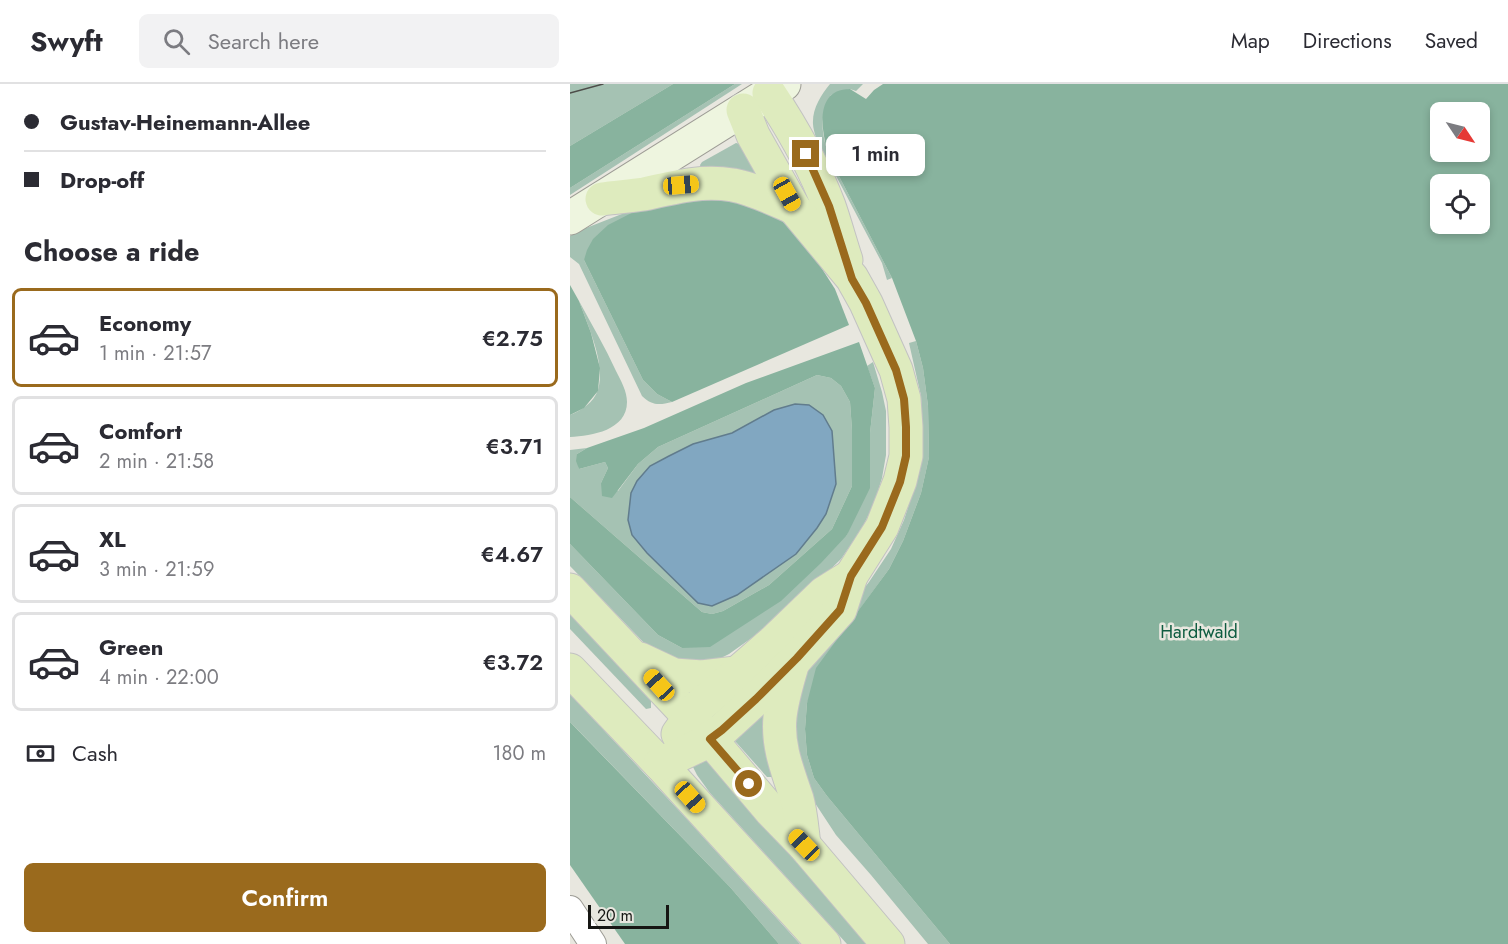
<!DOCTYPE html>
<html lang="en">
<head>
<meta charset="utf-8">
<style>
  :root { --surface:#fff; --page:#f2f2f3; --text:#2b2b33; --muted:#7c7c81; --line:#e1e1e2; --accent:#9a6a1d }
  body { margin:0; font-family:Jost,sans-serif; background:var(--page); color:var(--text); height:100vh; display:flex; flex-direction:column; font-size:22px; white-space:nowrap }
  * { box-sizing:border-box; margin:0 }
  p { font-size:20px; color:var(--muted) }
  .icon { flex:none; width:33px; height:33px; fill:none; stroke:currentColor; stroke-width:2; stroke-linecap:round; stroke-linejoin:round }
  .map { position:relative; flex:1; overflow:hidden }
  .drawer { display:flex; flex-direction:column; background:var(--surface); width:570px }
  .drawer>* { flex:none }
  .guide { display:grid; align-content:center; height:132px; padding:0 24px; background:var(--surface) }
  .needle { width:39px; rotate:125deg }
  .controls { position:absolute; left:860px; top:18px; display:grid; gap:12px }
  .controls a { display:grid; place-items:center; width:60px; height:60px; border-radius:9px; background:var(--surface); box-shadow:0 3px 9px #0003; font-size:30px }
  .scale { position:absolute; left:18px; bottom:15px; width:81px; box-sizing:border-box; padding-left:6px; border:3px solid #161613; border-top:0; font-size:16px; line-height:21px; white-space:nowrap; color:#161613; -webkit-text-stroke:4px #e8e7df; paint-order:stroke }
  .end { position:absolute; width:27px; height:27px; margin:-14px; border:8px solid #9a6a1d; background:#fff; box-shadow:0 0 0 3px #fff }
  .from { border-radius:50% }
  .bubble { position:absolute; height:42px; border-radius:9px; background:var(--surface); box-shadow:0 3px 9px #0003; font-size:20px; font-weight:600; line-height:42px; text-align:center }
  .car { position:absolute; width:18px; height:36px; margin:-18px -9px; border-radius:8px; box-shadow:0 0 4px 2px #0007; background:linear-gradient(#f5c518 24%,#345 0 40%,#f5c518 0 76%,#345 0 86%,#f5c518 0) }
  .guide b { display:flex; align-items:center; gap:21px; height:57px; font-size:22px }
  .guide b+b { border-top:2px solid var(--line) }
  .guide i { width:15px; height:15px; background:var(--text) }
  ul { padding:0; list-style:none }
  li { display:flex; align-items:center; gap:18px; height:99px; margin:0 12px 9px; padding:0 12px; border:3px solid var(--line); border-radius:9px }
  li div { flex:1 }
  li b { display:block; font-size:22px }
  li em { font-style:normal; font-weight:600 }
  li.current { border-color:var(--accent) }
  li>.icon { width:54px; height:54px; stroke-width:1.5 }
  h2 { padding:0 24px; font-size:27px; line-height:72px }
  .pay { display:flex; align-items:center; gap:15px; height:66px; padding:0 24px; font-size:22px }
  .pay p { margin-inline-start:auto }
  .primary-button { display:flex; gap:12px; margin-top:auto; padding:12px 24px }
  .primary-button a { flex:1; height:69px; border-radius:9px; background:var(--accent); color:#fff; font-size:24px; font-weight:600; line-height:69px; text-align:center }
  header { display:flex; align-items:center; gap:36px; box-sizing:border-box; height:84px; padding:0 30px; background:var(--surface); border-bottom:2px solid var(--line) }
  header strong { font-size:28px }
  nav { display:flex; gap:33px; margin-inline-start:auto; font-size:21px }
  .search { width:420px; height:54px; background:var(--page); display:flex; align-items:center; gap:15px; box-sizing:border-box; padding:0 21px; border-radius:9px; color:var(--muted); font-size:22px }
  main { display:flex; flex:1; min-height:0 }
  .map>svg:first-child { display:block }
  .green { fill:#a5c2b3 }
  .forest { fill:#88b39e; fill-rule:evenodd }
  .water { fill:#81a7c1; stroke:#617c8d; stroke-width:1.5 }
  .lines { fill:none; stroke-linecap:round; stroke-linejoin:round }
  .street-casing { stroke:#9d9c95; stroke-width:28 }
  .secondary-casing { stroke:#9d9c95; stroke-width:35 }
  .primary-casing { stroke:#c2c2c2; stroke-width:35 }
  .street { stroke:#fff; stroke-width:26 }
  .secondary { stroke:#eef5df; stroke-width:33 }
  .primary { stroke:#deebbe; stroke-width:33 }
  .tram { stroke:#4d4d49; stroke-width:1.5 }
  .route { stroke:#9a6a1d; stroke-width:8 }
  .labels { text-anchor:middle; dominant-baseline:central; stroke-width:5; stroke-linejoin:round; paint-order:stroke }
  .park-label { font-size:18px; fill:#0d5c40; stroke:#e8e7df }
</style>
</head>
<body>
<header>
<strong>Swyft</strong>
<div class="search"><svg class="icon" aria-label="search" viewBox="0 0 24 24"><circle cx="10" cy="10" r="6"/><path d="M15 15l6 6"/></svg>Search here</div>
<nav><a>Map</a><a>Directions</a><a>Saved</a></nav>
</header>
<main>
<section class="drawer">
<div class="guide">
<b><i class="from"></i>Gustav-Heinemann-Allee</b>
<b><i></i>Drop-off</b>
</div>
<h2>Choose a ride</h2>
<ul>
<li class="current"><svg class="icon" aria-label="car" viewBox="0 0 24 24"><path d="M5 17H2v-5l4-1 3-4h7l3 4 3 1v5h-3M9 17h6M6 11h13"/><circle cx="7" cy="17" r="2"/><circle cx="17" cy="17" r="2"/></svg><div><b>Economy</b><p>1 min · 21:57</p></div><em>€2.75</em></li>
<li><svg class="icon" aria-label="car" viewBox="0 0 24 24"><path d="M5 17H2v-5l4-1 3-4h7l3 4 3 1v5h-3M9 17h6M6 11h13"/><circle cx="7" cy="17" r="2"/><circle cx="17" cy="17" r="2"/></svg><div><b>Comfort</b><p>2 min · 21:58</p></div><em>€3.71</em></li>
<li><svg class="icon" aria-label="car" viewBox="0 0 24 24"><path d="M5 17H2v-5l4-1 3-4h7l3 4 3 1v5h-3M9 17h6M6 11h13"/><circle cx="7" cy="17" r="2"/><circle cx="17" cy="17" r="2"/></svg><div><b>XL</b><p>3 min · 21:59</p></div><em>€4.67</em></li>
<li><svg class="icon" aria-label="car" viewBox="0 0 24 24"><path d="M5 17H2v-5l4-1 3-4h7l3 4 3 1v5h-3M9 17h6M6 11h13"/><circle cx="7" cy="17" r="2"/><circle cx="17" cy="17" r="2"/></svg><div><b>Green</b><p>4 min · 22:00</p></div><em>€3.72</em></li>
</ul>
<div class="pay"><svg class="icon" aria-label="cash" viewBox="0 0 24 24"><path d="M3 7h18v10H3z"/><circle cx="12" cy="12" r="2"/></svg>Cash<p>180 m</p></div>
<div class="primary-button"><a>Confirm</a></div>
</section>
<div class="map">
<svg width="938" height="860" viewBox="0 0 938 860">
  <rect width="100%" height="100%" fill="#e8e7df"/>
  <g class="green">
    <polygon points="0,0 103,0 0,62"/>
    <polygon points="165,0 172,0 0,111 0,104"/>
    <path d="M260,0H293L286,7L280,5L261,11C248,35 252,51 260,75L322,194L317,196L312,179L246,54C245,50 243,44 243,40C242,25 251,11 260,0Z"/>
    <polygon points="166,59 170,60 189,92 131,85 130,81 132,78"/>
    <path d="M85,117L14,176L73,296L87,310L102,318C90,321 82,322 72,312L9,180L0,173V152L11,146Z"/>
    <path d="M9,217C22,241 35,263 46,287C51,297 57,307 57,318C57,346 22,352 0,353V331C11,327 24,318 28,306C36,280 18,242 9,217Z"/>
    <polygon points="346,257 353,284 358,322 359,373 351,409 333,457 319,485 273,548 237,619 235,645 237,671 244,694 257,712 380,860 358,860 301,791 266,751 243,716 221,655 229,602 261,547 299,498 321,465 334,436 345,402 352,365 352,337 351,312 339,259"/>
    <polygon points="303,278 312,308 316,327 316,371 312,394 304,420 291,446 271,475 235,510 183,553 159,570 149,575 121,580 79,564 0,482 0,460 88,551 112,564 277,451 300,349 305,304 297,282"/>
    <polygon points="247,291 261,294 271,302 280,318 282,346 282,402 262,445 199,501 153,527 142,530 132,528 0,413 0,366 17,364 7,370 9,385 35,378 38,384 31,399 48,407 68,380 88,363"/>
    <polygon points="0,530 81,617 81,624 76,625 0,545"/>
    <polygon points="0,610 115,733 230,860 209,860 160,803 8,646 0,638"/>
    <polygon points="195,623 203,693 197,693 165,657 165,654"/>
    <polygon points="135,673 298,860 277,860 140,709 127,691 122,681"/>
  </g>
  <g class="forest">
    <polygon points="103,0 165,0 0,104 0,62"/>
    <path d="M313,0H938V860H380L257,712L244,694L237,671L235,645L237,619L246,584L319,485L333,457L351,409L359,373L358,322L353,284L346,257L322,194L260,75C252,52 242,5 280,5L296,15L304,6ZM870,28H909V68H870ZM870,100H909V140H870Z"/>
    <polygon points="119,109 189,119 221,144 247,177 265,205 279,241 102,318 87,310 73,296 14,176 17,166 23,155 38,141 85,117"/>
    <polygon points="0,201 9,217 21,249 30,284 28,307 14,324 0,331"/>
    <polygon points="289,258 305,304 300,349 300,404 277,451 251,479 211,517 140,563 112,564 88,551 0,460 0,413 132,528 142,530 153,527 199,501 262,445 282,402 282,346 280,318 271,302 261,294 247,291 88,363 68,380 42,414 32,412 31,399 38,384 35,378 9,385 6,377 7,370 17,364 74,344 176,299"/>
    <polygon points="0,638 160,803 209,860 55,860 0,781"/>
  </g>
  <polygon class="water" points="225,320 239,321 253,331 262,347 266,400 256,430 247,444 226,470 167,511 142,522 128,519 77,469 62,451 58,436 61,409 67,397 80,382 99,372 123,360 162,349 204,326"/>
  <g class="lines">
    <g class="street-casing">
      <polyline id="street" points="0,825 23,860"/>
    </g>
    <g class="secondary-casing">
      <polyline id="secondary" points="0,134 214,0"/>
    </g>
    <g class="primary-casing">
      <g id="primary">
        <path d="M199,9C223,45 244,82 259,122C265,139 270,158 276,176"/>
        <path d="M32,115C46,113 61,112 74,110C105,103 131,96 163,101C184,105 204,115 224,124"/>
        <polyline points="0,506 140,655 201,727 234,761 318,860"/>
        <polyline points="70,575 104,591 132,593 166,589"/>
        <path d="M223,578C218,596 212,614 210,633C207,662 218,688 227,715C231,729 232,746 234,761"/>
        <polyline points="0,586 90,680 254,860"/>
        <polyline points="108,650 126,625 203,558 254,509 281,492"/>
        <polyline points="90,680 130,661 152,646 186,615 227,574 270,526 281,492 312,443 330,397 336,372 336,343 334,315 326,286 296,219 282,194 224,124 183,51 173,26"/>
      </g>
    </g>
    <use href="#street" class="street"/>
    <use href="#secondary" class="secondary"/>
    <use href="#primary" class="primary"/>
    <polyline class="tram" points="0,9 33,0"/>
  </g>
  <g class="lines">
    <polyline class="route" points="179,700 140,655 152,646 186,615 227,574 270,526 281,492 312,443 330,398 336,372 336,343 334,315 326,286 296,219 282,195 259,122 236,70"/>
  </g>
  <g class="labels">
    <g class="park-label">
      <text x="629" y="548">Hardtwald</text>
    </g>
  </g>
</svg>
<div class="controls">
<a><svg class="needle" viewBox="-14 -14 28 28"><path d="M0-13l5 13h-10z" fill="#e53935"/><path d="M0 13l5-13h-10z" fill="#7c7c81"/></svg></a>
<a><svg class="icon" aria-label="locate" viewBox="0 0 24 24"><circle cx="12" cy="12" r="6"/><path d="M12 2v4M12 18v4M2 12h4M18 12h4"/></svg></a>
</div>
<div class="scale">20 m</div>
<i class="end from" style="left:179px;top:700px"></i>
<i class="end" style="left:236px;top:70px"></i>
<div class="bubble" style="left:256px;top:50px;width:99px">1 min</div>
<i class="car" style="left:111px;top:101px;rotate:85deg"></i>
<i class="car" style="left:217px;top:110px;rotate:151deg"></i>
<i class="car" style="left:89px;top:601px;rotate:317deg"></i>
<i class="car" style="left:120px;top:713px;rotate:138deg"></i>
<i class="car" style="left:234px;top:761px;rotate:316deg"></i>
</div>
</main>
</body>
</html>
